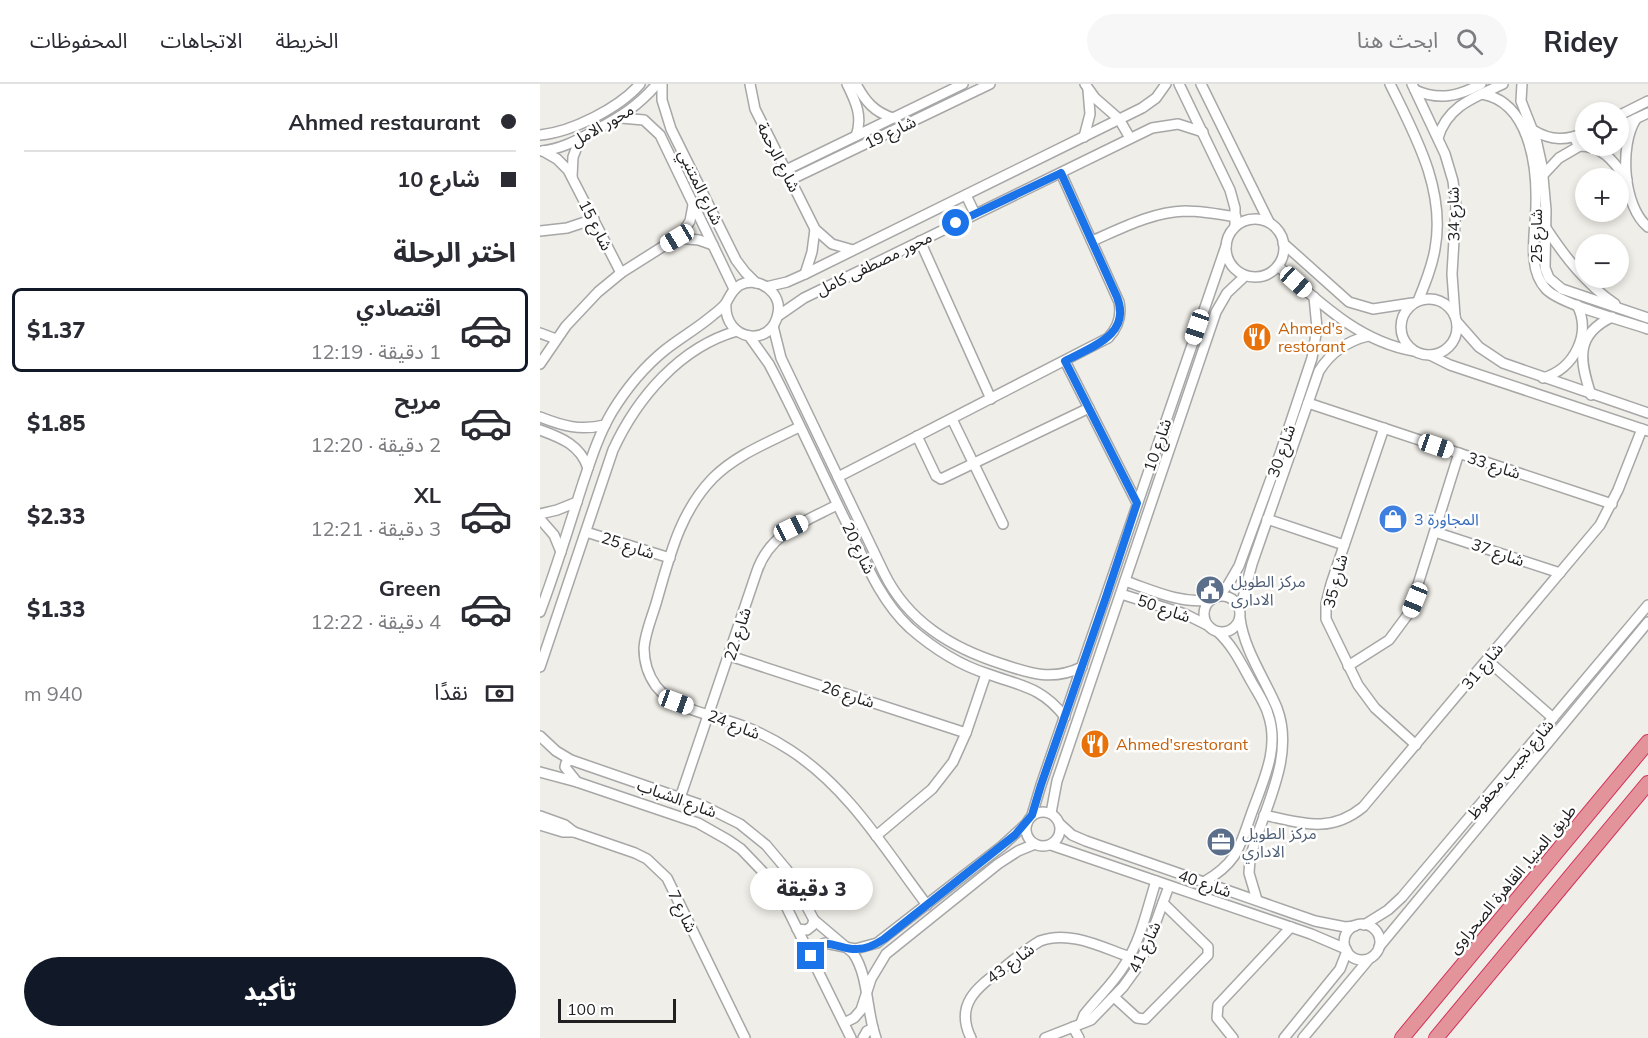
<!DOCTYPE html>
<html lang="ar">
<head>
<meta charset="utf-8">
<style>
  :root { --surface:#fff; --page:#f7f7f7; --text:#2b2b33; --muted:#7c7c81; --line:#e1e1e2; --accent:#111827 }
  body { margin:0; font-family:Mulish,"Noto Sans Arabic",sans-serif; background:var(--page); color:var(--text); direction:rtl; height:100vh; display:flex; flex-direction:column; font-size:22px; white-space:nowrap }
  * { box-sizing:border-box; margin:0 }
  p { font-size:20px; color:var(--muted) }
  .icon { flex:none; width:33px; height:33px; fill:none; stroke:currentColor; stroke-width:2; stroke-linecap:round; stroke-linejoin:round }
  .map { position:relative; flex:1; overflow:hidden; direction:ltr }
  .side { display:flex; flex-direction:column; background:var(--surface); width:540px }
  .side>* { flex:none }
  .hud { display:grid; align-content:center; height:132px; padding:0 24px; background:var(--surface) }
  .fabs { position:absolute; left:1035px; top:18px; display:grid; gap:12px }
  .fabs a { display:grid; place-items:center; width:54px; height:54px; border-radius:50%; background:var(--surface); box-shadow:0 3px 9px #0003; font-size:30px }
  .scale { position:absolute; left:18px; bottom:15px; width:118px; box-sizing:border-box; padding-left:6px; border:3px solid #202020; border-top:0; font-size:16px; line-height:21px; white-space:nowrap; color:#202020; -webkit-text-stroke:4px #fff; paint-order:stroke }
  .end { position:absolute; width:27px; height:27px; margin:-14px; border:8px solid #1a73e8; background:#fff; box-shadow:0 0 0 3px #fff }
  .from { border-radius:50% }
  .bubble { position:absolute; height:42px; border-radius:21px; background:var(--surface); box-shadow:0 3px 9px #0003; font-size:20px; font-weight:800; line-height:42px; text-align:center; direction:rtl }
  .car { position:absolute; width:18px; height:36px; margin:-18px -9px; border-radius:8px; box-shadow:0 0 4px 2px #0007; background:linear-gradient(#fff 24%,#345 0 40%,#fff 0 76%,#345 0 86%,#fff 0) }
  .hud b { display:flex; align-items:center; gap:21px; height:57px; font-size:22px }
  .hud b+b { border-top:2px solid var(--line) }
  .hud i { width:15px; height:15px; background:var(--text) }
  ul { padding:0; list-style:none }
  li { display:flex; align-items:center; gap:18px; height:84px; margin:0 12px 9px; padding:0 12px; border:3px solid transparent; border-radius:9px }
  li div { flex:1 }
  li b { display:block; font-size:22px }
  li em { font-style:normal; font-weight:800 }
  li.active { border-color:var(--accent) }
  li>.icon { width:54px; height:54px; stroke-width:1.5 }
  h2 { padding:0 24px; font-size:27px; line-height:72px }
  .pay { display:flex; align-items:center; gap:15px; height:66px; padding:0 24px; font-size:22px }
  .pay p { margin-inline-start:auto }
  .cta { display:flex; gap:12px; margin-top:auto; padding:12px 24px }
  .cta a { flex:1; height:69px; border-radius:36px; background:var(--accent); color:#fff; font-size:24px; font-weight:800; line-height:69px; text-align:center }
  header { display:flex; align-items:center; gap:36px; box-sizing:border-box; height:84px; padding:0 30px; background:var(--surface); border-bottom:2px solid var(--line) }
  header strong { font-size:28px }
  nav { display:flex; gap:33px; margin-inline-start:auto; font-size:21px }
  .search { width:420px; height:54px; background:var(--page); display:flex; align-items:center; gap:15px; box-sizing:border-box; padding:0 21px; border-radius:33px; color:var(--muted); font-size:22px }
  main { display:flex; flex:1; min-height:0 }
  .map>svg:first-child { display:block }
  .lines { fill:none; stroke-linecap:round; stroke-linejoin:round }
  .minor-casing { stroke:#a7a7a7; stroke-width:12 }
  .highway-casing { stroke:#d33059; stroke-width:16 }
  .minor { stroke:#fff; stroke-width:9 }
  .highway { stroke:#e3949b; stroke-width:14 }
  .route { stroke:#1a73e8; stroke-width:8 }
  .labels { text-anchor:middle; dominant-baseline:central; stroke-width:5; stroke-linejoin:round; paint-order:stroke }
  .street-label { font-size:16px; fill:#202020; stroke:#fff }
  .food-label { font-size:16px; fill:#c56008; stroke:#fff; text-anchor:start }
  .shop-label { font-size:16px; fill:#366cbe; stroke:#fff; text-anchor:start }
  .service-label { font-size:16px; fill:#4e5e75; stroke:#fff; text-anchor:start }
</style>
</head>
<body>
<header>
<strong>Ridey</strong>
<div class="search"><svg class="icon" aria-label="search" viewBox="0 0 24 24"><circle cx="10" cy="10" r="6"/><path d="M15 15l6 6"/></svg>ابحث هنا</div>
<nav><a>الخريطة</a><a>الاتجاهات</a><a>المحفوظات</a></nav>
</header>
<main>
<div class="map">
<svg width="1108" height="954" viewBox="0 0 1108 954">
  <rect width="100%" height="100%" fill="#f0eee8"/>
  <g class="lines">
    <g class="minor-casing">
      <g id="minor">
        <polyline points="122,0 122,16 131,45 196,176 205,188 216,199"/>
        <polyline points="210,0 215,25 275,145 292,160 313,166"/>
        <path d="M307,0C316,18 323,33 316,52"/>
        <path d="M316,0C325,17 334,28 353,34"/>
        <polyline points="545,0 555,14 579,35 590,54"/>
        <polyline points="639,0 690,106 695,124 695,142"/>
        <polyline points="661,0 729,138"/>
        <path d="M850,0C875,51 906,106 895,165C892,183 885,200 878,217"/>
        <polyline points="872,0 905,70 913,97 916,122 912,190 915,232"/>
        <polyline points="982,0 981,17 996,55 1002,82 1006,126 1005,184 1009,194 1022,205 1108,234"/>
        <path d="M875,6C899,17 919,12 941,0"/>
        <path d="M942,10C989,18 997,81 996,120C996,146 986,184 1006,205C1020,220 1085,237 1108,245"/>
        <polyline points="1078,32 1108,17"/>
        <polyline points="81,34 104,36 120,51 194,205"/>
        <path d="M1096,35C1079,61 1083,123 1108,143"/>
        <polyline points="1078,43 1108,29"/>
        <path d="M993,46C1011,57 1027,57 1046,48"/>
        <path d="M0,51C32,48 79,24 100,0"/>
        <polyline points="544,53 550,30 548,6"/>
        <path d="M1034,53L1039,62C1064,62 1074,78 1087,96"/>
        <path d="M898,54C907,22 935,13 963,0"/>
        <path d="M2,67C22,65 37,56 54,47C80,33 97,23 117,0"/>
        <polyline points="3,67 17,75 28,86 81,189"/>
        <polyline points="246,86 423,0"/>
        <polyline points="1003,91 1019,74 1043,60"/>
        <polyline points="32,93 33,73 40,55"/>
        <polyline points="250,96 450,0"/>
        <polyline points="426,111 435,130"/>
        <circle cx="715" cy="164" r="29"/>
        <path d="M1006,144C1025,173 1046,200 1075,220"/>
        <polyline points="0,147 27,144 54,135"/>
        <polyline points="137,154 159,156 173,161"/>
        <polyline points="380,157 451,315"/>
        <path d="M552,157C582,144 612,128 645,127C662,127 679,130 696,133"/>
        <polyline points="743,159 809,218 833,225 872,219"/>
        <path d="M738,182C778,217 819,258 874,267"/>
        <polyline points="265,190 272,168 275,145"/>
        <polyline points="226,203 247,198 265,190 602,24 616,14 626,0"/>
        <circle cx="889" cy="243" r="28"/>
        <polyline points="238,232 264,214 612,44 638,40 663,48"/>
        <polyline points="917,238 939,263 963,279 1108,329"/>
        <path d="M233,242L241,274L344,489C368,538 412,564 462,580C491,590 513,597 542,583"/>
        <polyline points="0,249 16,255"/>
        <path d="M209,252L229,280C258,335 283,392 311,448C327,482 342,518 370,544C393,564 419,581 448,590C481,602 502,603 525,633"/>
        <polyline points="890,271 910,281 1108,347"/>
        <polyline points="525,277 597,419"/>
        <polyline points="0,280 26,242 58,208 81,189 141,151 150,137 153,121"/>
        <path d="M1003,294C1034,285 1052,250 1037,221"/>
        <path d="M1051,311C1040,277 1034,251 1072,233"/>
        <polyline points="768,319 1072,420"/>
        <path d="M0,333C23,342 40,347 65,341"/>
        <polyline points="412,335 463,440"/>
        <path d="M259,343C230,358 197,370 173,394C140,428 130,471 117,516C113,531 105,548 104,564C104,578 108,591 116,602C136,628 177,631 206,643C221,649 236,657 250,666C309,704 346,767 387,821"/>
        <polyline points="844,344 791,500 786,520 786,535 818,601 835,624 876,661"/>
        <path d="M0,346C22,354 40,361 48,384"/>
        <polyline points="377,352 396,392 401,395 549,324"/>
        <path d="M298,393L568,254C578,244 582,233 579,218L521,89"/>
        <polyline points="0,430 17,426 37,418"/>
        <polyline points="0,435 14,451 21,468"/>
        <polyline points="727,435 804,461"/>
        <polyline points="46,448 130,474"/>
        <polyline points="895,448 1020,489"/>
        <path d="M585,497C612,506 640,520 670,516"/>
        <polyline points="581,510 645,530 667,541"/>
        <circle cx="682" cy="530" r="18"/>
        <polyline points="678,512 688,501 699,482 741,367 772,274 777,244 774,213"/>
        <path d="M700,525L712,480L779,287C791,268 807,257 828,252"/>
        <path d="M0,528C16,486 29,442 43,399C51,375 59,350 72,328C86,305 104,283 125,266C140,254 158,244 173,231C177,228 183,223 186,219C190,212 192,206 200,201C209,196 221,198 229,205C236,211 240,220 238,229C232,265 183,257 186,219"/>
        <path d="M700,534C704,566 725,595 737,624C756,674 722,727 710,775L709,789L717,816"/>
        <polyline points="190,572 426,649"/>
        <polyline points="947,576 1013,634"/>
        <polyline points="808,582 849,556 869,529 919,369"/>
        <path d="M0,583L73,366C97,314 140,263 197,247"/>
        <path d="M0,652L16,667L31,676L164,722L200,740L226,761L247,786L274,836L313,869C329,892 326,927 336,954"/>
        <polyline points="31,676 26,679 25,683 37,698"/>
        <polyline points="0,688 37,698 158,739 188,756 201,765 225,790 243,816 311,954"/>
        <path d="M140,714L217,487C230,449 264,438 297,421"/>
        <circle cx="503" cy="745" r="17"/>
        <polyline points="511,729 517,697 676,228 687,209 705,192"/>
        <polyline points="492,731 501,701 686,162"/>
        <path d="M724,731C762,739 790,750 823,723L1060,441L1078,406L1102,345"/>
        <polyline points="0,732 25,741 34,748"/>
        <polyline points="0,741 23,748 34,748 95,769 107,775 127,794 205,954"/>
        <polyline points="521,741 532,751 546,757 775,837 805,843 815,842"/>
        <polyline points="336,752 392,705 413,678 426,649 446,590"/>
        <polyline points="511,761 771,850 806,865"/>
        <path d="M664,798C698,778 699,764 712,728C723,697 740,664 728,630C725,619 717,608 711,597C701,579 693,562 678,548"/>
        <circle cx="822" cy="858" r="18"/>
        <polyline points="824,841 848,826 862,813 1108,521"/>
        <polyline points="257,845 267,846 272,842 274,836"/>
        <polyline points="839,863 1108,538"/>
        <polyline points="271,872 275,863 285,859 315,865 337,859 462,762 487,739"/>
        <polyline points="574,913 597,934 605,935 668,871 668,863 623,819"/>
        <polyline points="304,939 314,934 321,926 331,895 346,870 458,780 478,767 495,760"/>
        <path d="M541,939L544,931C557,914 574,899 585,880C601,856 607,825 616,797"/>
        <polyline points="533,943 539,954"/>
        <polyline points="323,954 327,947 333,944"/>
        <path d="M431,954C413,918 441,901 466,882C477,873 488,864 500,857C530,846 561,863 590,873"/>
        <polyline points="505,954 551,936 583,903 596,885 606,865 629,802"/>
        <polyline points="693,954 677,934 678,921 751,843"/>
        <polyline points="744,954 800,885 807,867"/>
        <polyline points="763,954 829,875"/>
      </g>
    </g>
    <g class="highway-casing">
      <g id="highway">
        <polyline points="862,954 1108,658"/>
        <polyline points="896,954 1108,699"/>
      </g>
    </g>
    <use href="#minor" class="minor"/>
    <use href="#highway" class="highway"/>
  </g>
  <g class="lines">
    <path class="route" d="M271,872L274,863C287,854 302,866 317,865C327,865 335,861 344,855L475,751L492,731L501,701L566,513L597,419L525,277C551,263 592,251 577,213L521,89L416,139"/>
  </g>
  <defs>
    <g id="restaurant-disc" transform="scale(1.5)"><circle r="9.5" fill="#e8710a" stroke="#fff"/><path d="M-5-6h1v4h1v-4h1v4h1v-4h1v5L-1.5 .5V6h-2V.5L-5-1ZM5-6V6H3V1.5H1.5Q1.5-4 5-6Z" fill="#fff"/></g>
    <g id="shop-disc" transform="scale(1.5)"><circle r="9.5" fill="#3f7fe0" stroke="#fff"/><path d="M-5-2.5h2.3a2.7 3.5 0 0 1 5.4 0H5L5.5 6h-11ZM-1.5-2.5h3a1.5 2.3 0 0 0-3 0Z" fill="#fff"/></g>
    <g id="civic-disc" transform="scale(1.5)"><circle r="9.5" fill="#5c6f8a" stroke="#fff"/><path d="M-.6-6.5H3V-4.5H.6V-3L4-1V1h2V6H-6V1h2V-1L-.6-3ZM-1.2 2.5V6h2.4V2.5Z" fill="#fff"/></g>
    <g id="office-disc" transform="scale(1.5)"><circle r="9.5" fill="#5c6f8a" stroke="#fff"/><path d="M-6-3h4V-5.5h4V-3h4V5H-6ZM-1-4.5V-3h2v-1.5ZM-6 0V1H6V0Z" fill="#fff"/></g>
  </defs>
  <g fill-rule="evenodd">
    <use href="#restaurant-disc" x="717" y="253"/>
    <use href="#shop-disc" x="853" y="435"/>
    <use href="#civic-disc" x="670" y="506"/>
    <use href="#restaurant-disc" x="555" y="660"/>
    <use href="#office-disc" x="681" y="758"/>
  </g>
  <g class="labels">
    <g class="street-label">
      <text transform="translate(62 41) rotate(-30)">محور الامل</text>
      <text transform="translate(350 48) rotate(-26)">شارع 19</text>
      <text transform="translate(239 73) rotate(63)">شارع الرحمة</text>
      <text transform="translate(161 103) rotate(64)">شارع المتنبي</text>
      <text transform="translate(913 130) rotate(-91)">شارع 34</text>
      <text transform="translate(56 141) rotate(63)">شارع 15</text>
      <text transform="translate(996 152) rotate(-90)">شارع 25</text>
      <text transform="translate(334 179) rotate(-26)">محور مصطفى كامل</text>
      <text transform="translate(617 361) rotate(-71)">شارع 10</text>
      <text transform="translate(741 367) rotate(-71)">شارع 30</text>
      <text transform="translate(954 381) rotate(18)">شارع 33</text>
      <text transform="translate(88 461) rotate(18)">شارع 25</text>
      <text transform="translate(319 464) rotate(64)">شارع 20</text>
      <text transform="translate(958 468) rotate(19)">شارع 37</text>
      <text transform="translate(795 497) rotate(-75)">شارع 35</text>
      <text transform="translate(624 524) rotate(19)">شارع 50</text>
      <text transform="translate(197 550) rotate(-72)">شارع 22</text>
      <text transform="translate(942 582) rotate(-50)">شارع 31</text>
      <text transform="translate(308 610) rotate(18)">شارع 26</text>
      <text transform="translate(194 640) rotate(21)">شارع 24</text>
      <text transform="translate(970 685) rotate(-50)">شارع نجيب محفوظ</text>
      <text transform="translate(137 714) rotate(20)">شارع الشباب</text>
      <text transform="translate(972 795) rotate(-50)">طريق المنيا, القاهرة الصحراوى</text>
      <text transform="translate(665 799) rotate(19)">شارع 40</text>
      <text transform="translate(143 827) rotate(64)">شارع 7</text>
      <text transform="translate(604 863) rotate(-65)">شارع 41</text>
      <text transform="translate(470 879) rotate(-37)">شارع 43</text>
    </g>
    <g class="food-label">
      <text x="738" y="244">Ahmed's<tspan x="738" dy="18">restorant</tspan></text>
      <text x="576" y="660">Ahmed'srestorant</text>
    </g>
    <g class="shop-label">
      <text x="874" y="435">المجاورة 3</text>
    </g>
    <g class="service-label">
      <text x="691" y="497">مركز الطويل<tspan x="691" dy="18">الادارى</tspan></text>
      <text x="702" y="749">مركز الطويل<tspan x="702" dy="18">الاداري</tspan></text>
    </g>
  </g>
</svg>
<div class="fabs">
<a><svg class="icon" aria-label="locate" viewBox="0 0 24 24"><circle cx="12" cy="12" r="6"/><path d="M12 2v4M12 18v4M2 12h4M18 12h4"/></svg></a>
<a>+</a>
<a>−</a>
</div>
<div class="scale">100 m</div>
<i class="end from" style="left:416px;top:139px"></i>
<i class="end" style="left:271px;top:872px"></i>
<div class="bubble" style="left:210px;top:784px;width:123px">3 دقيقة</div>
<i class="car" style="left:137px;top:154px;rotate:239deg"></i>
<i class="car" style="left:756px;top:198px;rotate:132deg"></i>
<i class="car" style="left:657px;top:243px;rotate:199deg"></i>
<i class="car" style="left:896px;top:362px;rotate:109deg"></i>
<i class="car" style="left:251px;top:444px;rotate:64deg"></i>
<i class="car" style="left:875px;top:516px;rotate:202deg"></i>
<i class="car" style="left:136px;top:618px;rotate:110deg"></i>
</div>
<section class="side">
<div class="hud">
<b><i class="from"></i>Ahmed restaurant</b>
<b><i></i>شارع 10</b>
</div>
<h2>اختر الرحلة</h2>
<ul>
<li class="active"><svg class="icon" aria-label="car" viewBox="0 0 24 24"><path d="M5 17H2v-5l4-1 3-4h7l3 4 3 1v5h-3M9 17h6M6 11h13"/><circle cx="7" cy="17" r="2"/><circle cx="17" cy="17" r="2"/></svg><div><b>اقتصادي</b><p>1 دقيقة · 12:19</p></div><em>$1.37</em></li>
<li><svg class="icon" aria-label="car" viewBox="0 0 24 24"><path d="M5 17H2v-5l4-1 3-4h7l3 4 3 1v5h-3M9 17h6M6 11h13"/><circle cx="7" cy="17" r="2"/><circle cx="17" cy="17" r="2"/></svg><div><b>مريح</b><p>2 دقيقة · 12:20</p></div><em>$1.85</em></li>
<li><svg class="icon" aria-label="car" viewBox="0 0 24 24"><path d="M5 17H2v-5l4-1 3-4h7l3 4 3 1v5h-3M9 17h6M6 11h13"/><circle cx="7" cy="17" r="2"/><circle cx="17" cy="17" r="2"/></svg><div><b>XL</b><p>3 دقيقة · 12:21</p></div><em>$2.33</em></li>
<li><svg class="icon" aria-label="car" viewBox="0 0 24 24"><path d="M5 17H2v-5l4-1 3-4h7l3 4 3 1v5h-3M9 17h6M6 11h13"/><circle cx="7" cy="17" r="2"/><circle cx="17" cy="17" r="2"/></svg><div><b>Green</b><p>4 دقيقة · 12:22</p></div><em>$1.33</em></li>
</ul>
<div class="pay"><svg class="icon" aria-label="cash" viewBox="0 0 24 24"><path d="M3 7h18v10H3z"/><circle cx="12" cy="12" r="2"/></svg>نقدًا<p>940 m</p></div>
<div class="cta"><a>تأكيد</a></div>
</section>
</main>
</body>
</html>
